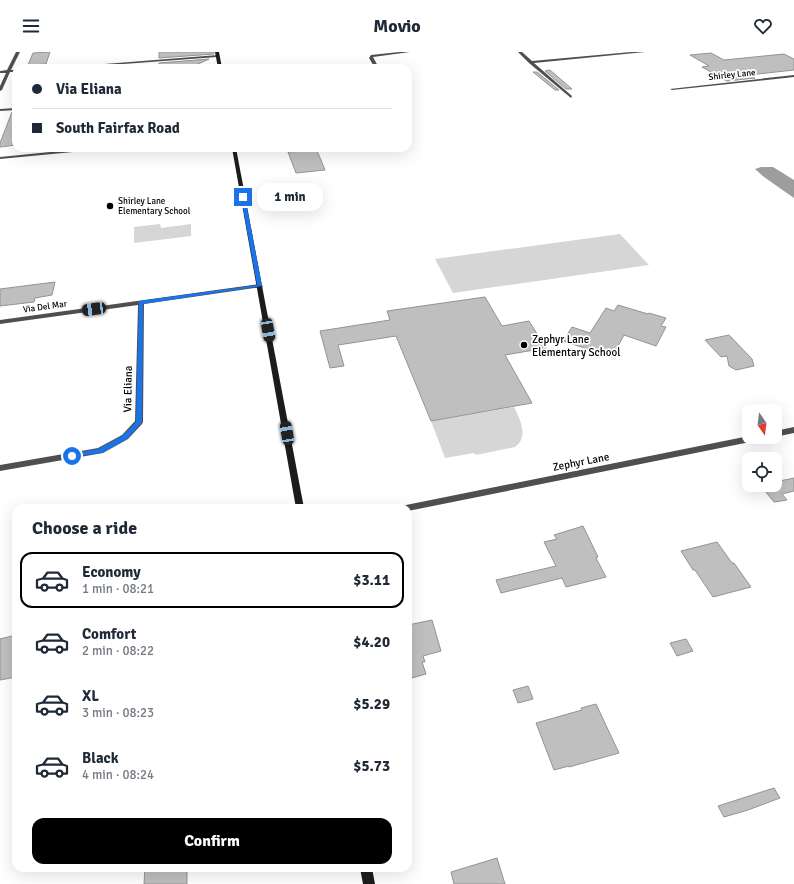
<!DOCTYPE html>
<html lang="en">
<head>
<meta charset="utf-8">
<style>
  :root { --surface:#fff; --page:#f6f6f7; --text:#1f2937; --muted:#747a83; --line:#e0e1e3; --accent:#000 }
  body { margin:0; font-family:Signika,sans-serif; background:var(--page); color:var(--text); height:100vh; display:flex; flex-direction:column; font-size:15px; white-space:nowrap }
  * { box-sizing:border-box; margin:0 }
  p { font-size:13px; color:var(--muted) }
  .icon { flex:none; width:22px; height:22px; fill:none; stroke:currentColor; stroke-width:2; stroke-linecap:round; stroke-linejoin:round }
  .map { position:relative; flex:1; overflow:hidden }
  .drawer { position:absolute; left:12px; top:452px; width:400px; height:368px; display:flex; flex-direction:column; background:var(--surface); border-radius:12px; box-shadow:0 4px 16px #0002 }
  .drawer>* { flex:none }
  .banner { position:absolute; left:12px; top:12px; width:400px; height:88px; border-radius:12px; box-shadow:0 4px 16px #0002; display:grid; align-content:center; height:88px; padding:0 20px; background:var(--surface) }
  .needle { width:26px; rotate:166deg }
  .controls { position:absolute; left:742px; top:352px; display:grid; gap:8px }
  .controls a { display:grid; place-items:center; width:40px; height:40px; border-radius:8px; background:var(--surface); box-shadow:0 4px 16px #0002; font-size:20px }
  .end { position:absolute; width:18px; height:18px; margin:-9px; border:5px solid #1a73e8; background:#fff; box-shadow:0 0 0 2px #fff }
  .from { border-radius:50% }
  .bubble { position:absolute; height:28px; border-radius:12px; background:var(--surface); box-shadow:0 4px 16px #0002; font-size:13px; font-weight:700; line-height:28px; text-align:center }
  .car { position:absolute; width:12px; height:24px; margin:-12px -6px; border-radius:5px; box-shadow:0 0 3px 1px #0007; background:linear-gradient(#222 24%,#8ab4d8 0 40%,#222 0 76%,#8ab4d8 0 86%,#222 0) }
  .banner b { display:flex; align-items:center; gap:14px; height:38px; font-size:15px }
  .banner b+b { border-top:1px solid var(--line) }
  .banner i { width:10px; height:10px; background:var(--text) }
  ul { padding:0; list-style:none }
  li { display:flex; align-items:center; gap:12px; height:56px; margin:0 8px 6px; padding:0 12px; border:2px solid transparent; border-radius:12px }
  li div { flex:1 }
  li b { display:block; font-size:15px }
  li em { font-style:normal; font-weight:700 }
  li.on { border-color:var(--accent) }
  li>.icon { width:36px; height:36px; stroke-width:1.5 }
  h2 { padding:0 20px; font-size:18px; line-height:48px }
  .button { display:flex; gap:8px; margin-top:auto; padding:8px 20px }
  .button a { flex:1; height:46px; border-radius:12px; background:var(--accent); color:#fff; font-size:16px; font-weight:700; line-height:46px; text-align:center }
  header { display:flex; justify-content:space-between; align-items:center; height:52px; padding:0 20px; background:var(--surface); font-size:18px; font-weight:700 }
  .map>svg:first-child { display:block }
  .green { fill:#d6d6d6 }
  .water { fill:#9d9d9d }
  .building { fill:#bfbfbf; stroke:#939393 }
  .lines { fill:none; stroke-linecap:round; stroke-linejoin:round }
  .street { fill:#4f4f4f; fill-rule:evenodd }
  .secondary { fill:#1c1c1c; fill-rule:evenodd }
  .route { fill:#1a73e8 }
  .poi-dot { fill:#000; stroke:#fff; stroke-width:1.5 }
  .labels { text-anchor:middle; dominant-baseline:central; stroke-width:3.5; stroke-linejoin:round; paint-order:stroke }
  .far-street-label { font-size:9px; fill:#000; stroke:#fff }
  .far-poi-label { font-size:9px; fill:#000; stroke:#fff; text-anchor:start }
  .poi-label { font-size:11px; fill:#000; stroke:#fff; text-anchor:start }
  .street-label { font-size:11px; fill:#000; stroke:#fff }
</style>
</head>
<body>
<header><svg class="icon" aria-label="menu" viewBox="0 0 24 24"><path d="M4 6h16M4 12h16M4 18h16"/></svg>Movio<svg class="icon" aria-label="heart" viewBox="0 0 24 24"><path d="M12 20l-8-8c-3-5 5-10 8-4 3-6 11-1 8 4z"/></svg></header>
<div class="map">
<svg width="794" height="832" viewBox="0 0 794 832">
  <rect width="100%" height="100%" fill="#fff"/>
  <g class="green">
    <polygon points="160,172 161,176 191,172 191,184 134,191 134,175"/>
    <polygon points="620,182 649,213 453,241 435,207"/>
    <path d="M514,355C520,367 529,385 515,395L476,403L474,401L445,406L431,369Z"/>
  </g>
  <polygon class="water" points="761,115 773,115 794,128 794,146 764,125 755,117"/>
  <g class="building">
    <polygon points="50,0 46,12 28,13 33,1"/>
    <polygon points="159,0 214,0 214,2 159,6"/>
    <polygon points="711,1 724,8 784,2 794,7 794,18 749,23 755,26 727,29 702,15 709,14 690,3"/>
    <polygon points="209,7 198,12 199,16 176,16 176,15 159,16 159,11"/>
    <polygon points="550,18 572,37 566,37 545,19"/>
    <polygon points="533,20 537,20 559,38 555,38"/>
    <polygon points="12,60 16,60 16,93 0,95 0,91"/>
    <polygon points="303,96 316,96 325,118 296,121 288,100 304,99"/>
    <polygon points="55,230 52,243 35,246 34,250 0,254 0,237"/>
    <polygon points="485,245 502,274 529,269 546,296 505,303 532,351 431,369 396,284 338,293 344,314 330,316 320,279 390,268 387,259"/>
    <polygon points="618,253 648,262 649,261 666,266 661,274 666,275 656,294 624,283 612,305 563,289 572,275 590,281 606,256 614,259"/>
    <polygon points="729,283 752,307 754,314 736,318 729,314 727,304 721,305 705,288"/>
    <polygon points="794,426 794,439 782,442 787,448 774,450 760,433 775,433 775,430"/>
    <polygon points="583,474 598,505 596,506 606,525 566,535 562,526 501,541 496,528 556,514 544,490 557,487 554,483"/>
    <polygon points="717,490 732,511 734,511 751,535 713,545 695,518 693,518 681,499"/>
    <polygon points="432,568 441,599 423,604 425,610 422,610 426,622 412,626 408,612 408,573"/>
    <polygon points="16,583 16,625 0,628 0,587"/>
    <polygon points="686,587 693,599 677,604 670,591"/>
    <polygon points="528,634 533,647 518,651 513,638"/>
    <polygon points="596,652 619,701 569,715 569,714 554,718 536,671 582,658 581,656"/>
    <polygon points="774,736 780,746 748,758 724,765 718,754"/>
    <polygon points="497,806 505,832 454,832 451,820"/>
    <polygon points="145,816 187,816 187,832 144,832"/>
  </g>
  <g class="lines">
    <g class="street">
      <polygon points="16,0 20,0 11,18 16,18 16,20 10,20 2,38 0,39 0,34 6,21 0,21 0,19 7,18"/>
      <polygon points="399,0 410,0 373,5 379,16 375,16 369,6 371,3"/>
      <polygon points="518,0 522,0 532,9 631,0 645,0 534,11 572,44 571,46 529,11"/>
      <polygon points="218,3 217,5 70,16 54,16"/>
      <polygon points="794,23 794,25 672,38 670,37"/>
      <polygon points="16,56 16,58 0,59 0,57"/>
      <polygon points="90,96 106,96 104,97 0,107 0,105"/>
      <polygon points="260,232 263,234 262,235 144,252 143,370 142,372 128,387 103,401 0,419 0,413 98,396 122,383 135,369 138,253 0,272 0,268"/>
      <polygon points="794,375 794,381 775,385 775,379"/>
      <polygon points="749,384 764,385 760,388 408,459 408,456 402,456 403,454 406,453"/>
    </g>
    <g class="secondary">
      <polygon points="215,0 219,0 222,16 218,16"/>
      <polygon points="232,96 236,96 304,456 296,456"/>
      <polygon points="360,816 372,816 375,832 363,832"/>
    </g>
  </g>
  <polygon class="route" points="243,144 245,145 262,234 143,252 142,370 127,387 102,401 70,405 70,402 98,397 122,384 136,370 139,249 257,233 241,145"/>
  <g class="poi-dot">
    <circle cx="110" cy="154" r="4"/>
    <circle cx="524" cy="293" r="4"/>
  </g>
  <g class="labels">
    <g class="far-street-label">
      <text transform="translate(732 23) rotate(-6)">Shirley Lane</text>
      <text transform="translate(45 255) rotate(-8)">Via Del Mar</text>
    </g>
    <g class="far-poi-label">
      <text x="118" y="149">Shirley Lane<tspan x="118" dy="10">Elementary School</tspan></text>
    </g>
    <g class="poi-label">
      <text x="532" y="287">Zephyr Lane<tspan x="532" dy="13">Elementary School</tspan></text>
    </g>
    <g class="street-label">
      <text transform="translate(128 337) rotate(-89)">Via Eliana</text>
      <text transform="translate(581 410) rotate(-11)">Zephyr Lane</text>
    </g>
  </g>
</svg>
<div class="controls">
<a><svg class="needle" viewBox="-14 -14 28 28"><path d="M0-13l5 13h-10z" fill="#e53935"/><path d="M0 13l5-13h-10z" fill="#747a83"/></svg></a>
<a><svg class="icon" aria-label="locate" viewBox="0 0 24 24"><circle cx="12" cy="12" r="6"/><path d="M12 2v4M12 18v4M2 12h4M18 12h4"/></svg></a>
</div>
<i class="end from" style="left:72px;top:404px"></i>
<i class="end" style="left:243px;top:145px"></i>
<div class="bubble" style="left:257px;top:131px;width:66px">1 min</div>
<i class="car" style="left:94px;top:257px;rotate:262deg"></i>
<i class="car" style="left:268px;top:278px;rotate:170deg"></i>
<i class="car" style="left:287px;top:381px;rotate:350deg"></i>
<div class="banner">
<b><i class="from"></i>Via Eliana</b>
<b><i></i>South Fairfax Road</b>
</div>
<section class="drawer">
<h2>Choose a ride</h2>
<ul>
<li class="on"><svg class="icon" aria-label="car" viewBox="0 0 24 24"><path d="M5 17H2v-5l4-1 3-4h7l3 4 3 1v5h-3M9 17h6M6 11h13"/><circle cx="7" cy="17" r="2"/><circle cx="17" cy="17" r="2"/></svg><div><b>Economy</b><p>1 min · 08:21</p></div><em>$3.11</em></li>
<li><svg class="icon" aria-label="car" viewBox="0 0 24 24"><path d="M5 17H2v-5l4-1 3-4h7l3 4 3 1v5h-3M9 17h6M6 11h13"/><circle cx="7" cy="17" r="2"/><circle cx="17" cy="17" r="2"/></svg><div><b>Comfort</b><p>2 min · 08:22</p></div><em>$4.20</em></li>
<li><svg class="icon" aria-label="car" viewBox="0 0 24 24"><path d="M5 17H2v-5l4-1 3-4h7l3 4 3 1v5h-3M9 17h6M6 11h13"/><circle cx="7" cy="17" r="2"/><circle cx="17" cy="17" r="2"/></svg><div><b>XL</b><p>3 min · 08:23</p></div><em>$5.29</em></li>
<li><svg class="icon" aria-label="car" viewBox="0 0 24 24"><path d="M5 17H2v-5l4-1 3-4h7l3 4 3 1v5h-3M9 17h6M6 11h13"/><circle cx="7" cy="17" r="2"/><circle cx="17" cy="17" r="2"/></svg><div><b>Black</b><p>4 min · 08:24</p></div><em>$5.73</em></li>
</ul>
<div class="button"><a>Confirm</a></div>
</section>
</div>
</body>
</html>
